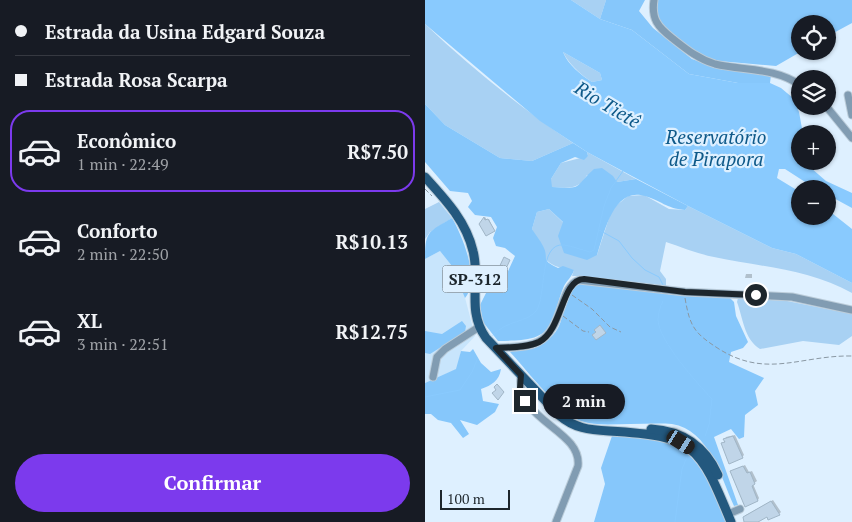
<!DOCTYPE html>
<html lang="pt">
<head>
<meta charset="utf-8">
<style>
  :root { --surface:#171b24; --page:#20242c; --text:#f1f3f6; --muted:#9ea1a6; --line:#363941; --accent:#7c3aed }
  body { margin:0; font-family:"PT Serif",serif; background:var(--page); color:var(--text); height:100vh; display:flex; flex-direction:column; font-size:19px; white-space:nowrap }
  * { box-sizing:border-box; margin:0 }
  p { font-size:16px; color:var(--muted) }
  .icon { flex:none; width:28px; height:28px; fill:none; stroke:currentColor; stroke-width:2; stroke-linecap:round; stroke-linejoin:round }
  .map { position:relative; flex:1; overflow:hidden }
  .sheet { display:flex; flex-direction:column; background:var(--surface); width:425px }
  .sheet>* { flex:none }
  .guide { display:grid; align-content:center; height:110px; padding:0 15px; background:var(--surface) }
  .controls { position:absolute; left:366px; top:15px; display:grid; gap:10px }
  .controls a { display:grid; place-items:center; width:45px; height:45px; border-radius:50%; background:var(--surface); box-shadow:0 1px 4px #0004; font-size:25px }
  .scale { position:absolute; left:15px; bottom:12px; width:70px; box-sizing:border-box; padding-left:5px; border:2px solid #1d262c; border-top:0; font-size:14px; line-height:18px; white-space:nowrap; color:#1d262c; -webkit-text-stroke:4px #def0ff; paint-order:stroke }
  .end { position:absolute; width:22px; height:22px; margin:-11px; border:6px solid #1d262c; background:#fff; box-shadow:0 0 0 2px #fff }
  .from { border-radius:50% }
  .bubble { position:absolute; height:35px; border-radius:18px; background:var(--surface); box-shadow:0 1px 4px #0004; font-size:16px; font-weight:800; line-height:35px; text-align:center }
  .car { position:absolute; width:15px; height:30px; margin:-15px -8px; border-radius:6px; box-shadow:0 0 4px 1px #0007; background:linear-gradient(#222 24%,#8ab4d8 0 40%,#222 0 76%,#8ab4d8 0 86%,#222 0) }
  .guide b { display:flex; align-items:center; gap:18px; height:48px; font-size:19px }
  .guide b+b { border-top:1px solid var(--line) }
  .guide i { width:12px; height:12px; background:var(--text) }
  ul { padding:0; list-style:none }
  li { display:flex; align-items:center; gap:15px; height:82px; margin:0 10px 8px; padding:0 5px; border:2px solid transparent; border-radius:20px }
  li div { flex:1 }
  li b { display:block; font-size:19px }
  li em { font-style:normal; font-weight:800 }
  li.selected { border-color:var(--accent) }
  li>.icon { width:45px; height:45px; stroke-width:1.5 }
  .action { display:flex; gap:10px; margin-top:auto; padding:10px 15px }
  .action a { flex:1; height:58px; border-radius:30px; background:var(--accent); color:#fff; font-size:20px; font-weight:800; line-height:58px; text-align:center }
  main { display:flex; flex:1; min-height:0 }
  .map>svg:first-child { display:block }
  .built { fill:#c8e5fc }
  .green { fill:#a8d1f3 }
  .forest { fill:#86c7fb }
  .water { fill:#89cafe; fill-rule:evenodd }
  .shadow { fill:#0003 }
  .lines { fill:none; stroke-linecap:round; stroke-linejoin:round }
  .stream { stroke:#89cafe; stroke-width:1 }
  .building { fill:#c0d5e8; stroke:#a1b6c7 }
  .minor-casing { stroke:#bbccd9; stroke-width:9 }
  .major-casing { stroke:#bbccd9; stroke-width:11 }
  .path { stroke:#8a98a3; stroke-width:1; stroke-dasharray:5 2.5; stroke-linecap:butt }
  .minor { stroke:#819cb2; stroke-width:7 }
  .major { stroke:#23587e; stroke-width:9 }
  .route { stroke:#1d262c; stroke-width:6 }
  .labels { text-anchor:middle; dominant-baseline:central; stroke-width:4.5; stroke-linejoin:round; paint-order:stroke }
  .shield { fill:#def0ff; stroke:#57636b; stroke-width:1 }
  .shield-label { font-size:16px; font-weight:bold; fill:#1d262c }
  .water-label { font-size:19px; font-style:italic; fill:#0e5989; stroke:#def0ff }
</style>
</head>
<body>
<main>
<section class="sheet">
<div class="guide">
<b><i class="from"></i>Estrada da Usina Edgard Souza</b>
<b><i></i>Estrada Rosa Scarpa</b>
</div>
<ul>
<li class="selected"><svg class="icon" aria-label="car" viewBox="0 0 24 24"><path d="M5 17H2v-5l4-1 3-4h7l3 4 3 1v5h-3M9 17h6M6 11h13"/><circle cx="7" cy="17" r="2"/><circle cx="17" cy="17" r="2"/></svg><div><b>Econômico</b><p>1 min · 22:49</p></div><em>R$7.50</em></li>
<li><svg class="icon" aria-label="car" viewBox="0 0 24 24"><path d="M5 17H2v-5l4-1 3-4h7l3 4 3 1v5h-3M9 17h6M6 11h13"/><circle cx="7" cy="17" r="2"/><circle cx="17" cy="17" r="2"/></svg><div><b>Conforto</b><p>2 min · 22:50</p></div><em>R$10.13</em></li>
<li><svg class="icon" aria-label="car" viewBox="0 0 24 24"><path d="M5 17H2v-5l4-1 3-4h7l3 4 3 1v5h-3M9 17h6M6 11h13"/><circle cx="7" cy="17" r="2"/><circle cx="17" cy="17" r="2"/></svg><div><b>XL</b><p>3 min · 22:51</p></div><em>R$12.75</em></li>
</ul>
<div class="action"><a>Confirmar</a></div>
</section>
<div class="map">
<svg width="427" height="522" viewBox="0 0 427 522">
  <rect width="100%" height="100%" fill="#def0ff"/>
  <polygon class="built" points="15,251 27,266 37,286 50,336 36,351 32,369 0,383 0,259"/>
  <g class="green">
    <polygon points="146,0 181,0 175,19"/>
    <path d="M0,24C46,68 96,108 148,143L107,161L75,158L20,125L0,104Z"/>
    <path d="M138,52L175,73L177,80L167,82C155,74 144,64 138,52Z"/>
    <path d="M162,152L211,179L192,182L162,175C154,190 143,188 126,187V179L136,163L163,156Z"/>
    <path d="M219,195L244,209L260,210L263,206L347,248L371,254L427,283V293C384,269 336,267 289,257C273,254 256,247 241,242L235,271L241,279V287L156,276H147L149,270C117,267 118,255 107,229L112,212L124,209L172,255L187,209L203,196Z"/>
    <polygon points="14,202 27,218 5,232 0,239 0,209"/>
    <path d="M313,298L362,301L427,314V336L414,345L378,341L335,349C319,339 318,318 312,302Z"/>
  </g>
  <g class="forest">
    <polygon points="181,0 220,0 214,11 228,28 267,59 292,68 346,75 345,83 313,83 264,74 207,30 175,19"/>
    <polygon points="233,0 427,0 427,23 403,36 402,24 375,24 377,51 351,66 294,61 282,58 269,51 235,23 231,9"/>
    <path d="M0,104L20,125L75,158L107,161L148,143L162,152L163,156L159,160L150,157L136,163L126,179L127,187C159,189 148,188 169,169L177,168L188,176L192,182L211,179L263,206L260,210C240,208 237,201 220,196C188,186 179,234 172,255L162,260L139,253L133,236L138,222L124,209L112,212L107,229C110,234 115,240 118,246C125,259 114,259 133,268L138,266L149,270C147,277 142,280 139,286C134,297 132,309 128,320C119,343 92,340 73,341L58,322L55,305L62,291L79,280L90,256L80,248L71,246L68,238L72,227L66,217L50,215L43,207L47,201L43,193L25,191L0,162Z"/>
    <path d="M27,218C37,235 56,280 40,298L27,266L15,251L0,259C0,230 4,232 27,218Z"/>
    <path d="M156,281L249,295L305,298L309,302L311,316L323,342L318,348L306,352L304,362L339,378L330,391L333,405L320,415L319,437L314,439L306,429L289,437L313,505L309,506C296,477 284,430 247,424C234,423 219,424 205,424C189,424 171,426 156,421C135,414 101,369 85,352C99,344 115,348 128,335C142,321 135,297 156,281Z"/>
    <polygon points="37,321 41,326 40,332 5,354 0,353 0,331 17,334"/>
    <path d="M48,349L56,363L66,372L76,369C74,381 67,385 56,389L58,401L74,404L70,412L52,425L35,420L44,434L38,438L26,423L13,420L6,414H0V383L31,369L36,351L45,352Z"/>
    <path d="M187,436C264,438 273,453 301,522H169L180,484L176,468Z"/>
  </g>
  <path class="water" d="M0,0H146L175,19L207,30L264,74L313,83H345L356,88L368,98L374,112L378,134H375V161H378L401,181L427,193V208L403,195L402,189H391L360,169H354L352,178L375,192V216H402L403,210L427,229V283L371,254L347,248L263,206L162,152L115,121L0,24ZM138,52L175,73L177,80L167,82C156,75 143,65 138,52Z"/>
  <g class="shadow">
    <polygon points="60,217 62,220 64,219 69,230 56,224"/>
    <polygon points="321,274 327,274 327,278 320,278"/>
    <polygon points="310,435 319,455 317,457 298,444 301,437"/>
    <polygon points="320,465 324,472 327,471 332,481 328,484 334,498 333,500 309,470"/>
    <polygon points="348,500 356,512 354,514 342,515 330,522 321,522 319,517 321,515"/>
  </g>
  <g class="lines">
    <g class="stream">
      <polyline points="174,230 194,241 207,258 220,270 234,277 238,285"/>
      <path d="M238,301C235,307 233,313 233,320C234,341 272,383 287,399L284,425L280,436"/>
      <path d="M68,335C82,320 103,322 111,311C122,297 113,242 139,245C147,246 157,250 165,252L169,250L179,206L186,188L198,171"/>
      <polyline points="0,397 35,390 47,372 52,360"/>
      <polyline points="250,522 257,469 262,457"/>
    </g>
  </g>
  <g class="building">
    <polygon points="59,217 60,220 63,219 70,231 61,236 54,224"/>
    <polygon points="79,257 85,260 76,279 70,276"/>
    <polygon points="175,325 181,333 171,340 167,335 171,332 169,330"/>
    <polygon points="72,384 79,392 73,400 67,393 71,390 69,387"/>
    <polygon points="308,436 318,458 304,464 296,443 300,442 298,439"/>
    <polygon points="318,466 322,473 325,472 330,484 327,486 333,501 320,507 305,471"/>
    <polygon points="346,501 355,515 343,520 342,517 333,522 319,522 318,517"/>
  </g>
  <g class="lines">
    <g class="minor-casing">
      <g id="minor">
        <path d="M229,0C226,19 233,27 247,38C261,49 273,59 290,64C319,71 349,67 375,85"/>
        <polyline points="423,95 427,115"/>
        <polyline points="401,106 427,138"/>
        <path d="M71,348C84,347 102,348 113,342C139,329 134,286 154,280L260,292L367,297L427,310"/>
        <path d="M96,375C89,421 157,429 153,466L131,522"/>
        <polyline points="8,377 12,357 20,349 54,327"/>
        <polyline points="308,512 315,509"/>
      </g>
    </g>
    <g class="major-casing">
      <g id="major">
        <path d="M0,177C20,199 41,221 48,251C56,282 41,310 61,338L134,415C149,428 164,430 184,431C270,436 274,444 306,522"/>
        <path d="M226,429C258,431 280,446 293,475"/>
      </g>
    </g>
    <g class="path">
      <polyline points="0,189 7,196"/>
      <polyline points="147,295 167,309 185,327 196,332"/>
      <path d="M260,298C265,327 269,333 294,349C342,379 376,355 427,356"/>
      <polyline points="138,316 158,331 164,332"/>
    </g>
    <use href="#minor" class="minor"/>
    <use href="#major" class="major"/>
  </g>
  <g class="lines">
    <path class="route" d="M100,401L95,388L96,375L71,348C84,347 102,348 114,342C138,329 136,280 159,279L260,292L331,295"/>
  </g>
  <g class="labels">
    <rect class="shield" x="17.5" y="265.5" width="65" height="27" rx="4"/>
    <g class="shield-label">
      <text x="50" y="279">SP-312</text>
    </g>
    <g class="water-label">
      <text transform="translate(183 104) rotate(31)">Rio Tietê</text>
      <text x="291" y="136">Reservatório<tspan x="291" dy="22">de Pirapora</tspan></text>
    </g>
  </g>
</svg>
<div class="controls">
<a><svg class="icon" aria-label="locate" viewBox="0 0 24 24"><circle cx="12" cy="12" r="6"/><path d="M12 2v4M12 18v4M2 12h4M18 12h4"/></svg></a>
<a><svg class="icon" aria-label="layers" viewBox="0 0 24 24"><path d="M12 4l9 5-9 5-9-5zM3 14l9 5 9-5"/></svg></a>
<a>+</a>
<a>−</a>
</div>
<div class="scale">100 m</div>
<i class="end from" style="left:331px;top:295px"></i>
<i class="end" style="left:100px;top:401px"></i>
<div class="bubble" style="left:118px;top:384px;width:82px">2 min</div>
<i class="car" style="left:256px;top:442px;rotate:122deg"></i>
</div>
</main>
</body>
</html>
